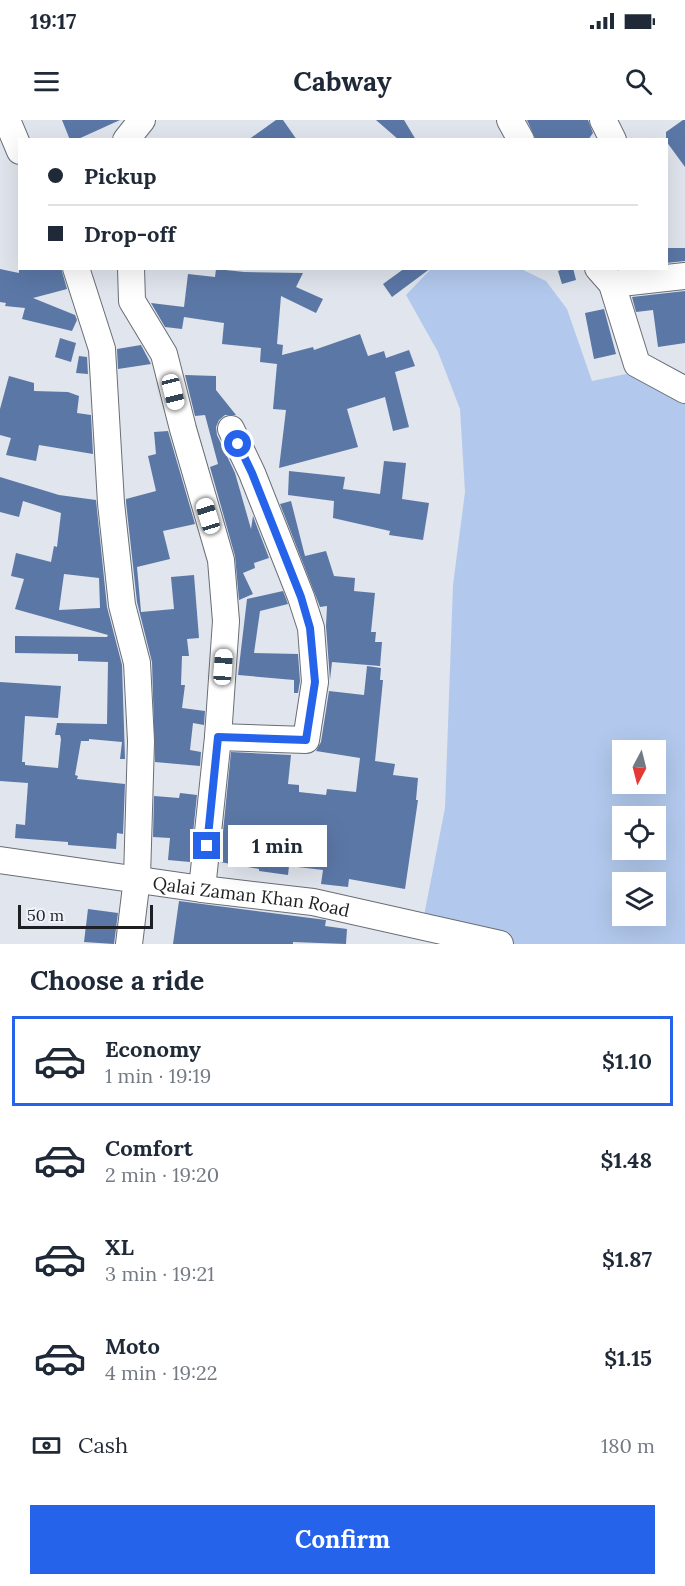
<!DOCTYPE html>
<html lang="en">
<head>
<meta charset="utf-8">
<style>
  :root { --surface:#fff; --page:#f6f6f7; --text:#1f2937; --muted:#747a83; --line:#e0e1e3; --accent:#2563eb }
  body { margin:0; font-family:Lora,serif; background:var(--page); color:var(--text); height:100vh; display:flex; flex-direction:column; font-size:22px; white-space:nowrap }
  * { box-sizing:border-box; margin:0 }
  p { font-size:20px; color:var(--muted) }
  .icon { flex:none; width:33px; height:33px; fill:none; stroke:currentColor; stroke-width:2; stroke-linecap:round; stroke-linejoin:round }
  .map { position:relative; height:824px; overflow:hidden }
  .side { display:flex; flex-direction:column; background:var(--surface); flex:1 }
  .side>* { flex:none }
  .guide { position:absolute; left:18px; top:18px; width:650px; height:132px; border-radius:0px; box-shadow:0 6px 24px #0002; display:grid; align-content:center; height:132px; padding:0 30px; background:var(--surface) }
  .needle { width:39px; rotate:187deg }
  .controls { position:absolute; left:612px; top:620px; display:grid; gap:12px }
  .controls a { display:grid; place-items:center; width:54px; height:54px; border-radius:0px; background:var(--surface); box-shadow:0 6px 24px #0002; font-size:30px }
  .scale { position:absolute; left:18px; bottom:15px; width:135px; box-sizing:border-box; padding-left:6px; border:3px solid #1d1f22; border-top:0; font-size:16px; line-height:21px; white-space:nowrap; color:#1d1f22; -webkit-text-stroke:4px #eef3fb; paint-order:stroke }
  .end { position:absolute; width:27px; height:27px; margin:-14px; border:8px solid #2563eb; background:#fff; box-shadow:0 0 0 3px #fff }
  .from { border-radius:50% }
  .bubble { position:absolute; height:42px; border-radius:0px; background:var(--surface); box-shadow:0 6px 24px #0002; font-size:20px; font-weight:700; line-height:42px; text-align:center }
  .car { position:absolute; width:18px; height:36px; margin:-18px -9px; border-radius:8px; box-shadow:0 0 4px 2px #0007; background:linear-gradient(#fff 24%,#345 0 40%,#fff 0 76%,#345 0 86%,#fff 0) }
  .guide b { display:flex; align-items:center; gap:21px; height:57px; font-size:22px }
  .guide b+b { border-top:2px solid var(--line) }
  .guide i { width:15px; height:15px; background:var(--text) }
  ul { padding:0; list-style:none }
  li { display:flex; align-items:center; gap:18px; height:90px; margin:0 12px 9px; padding:0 18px; border:3px solid transparent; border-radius:0px }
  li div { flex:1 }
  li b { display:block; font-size:22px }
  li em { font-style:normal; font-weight:700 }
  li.on { border-color:var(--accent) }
  li>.icon { width:54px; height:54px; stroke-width:1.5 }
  h2 { padding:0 30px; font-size:27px; line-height:72px }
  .pay { display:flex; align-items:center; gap:15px; height:66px; padding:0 30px; font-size:22px }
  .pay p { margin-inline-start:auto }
  .button { display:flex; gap:12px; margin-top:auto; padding:12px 30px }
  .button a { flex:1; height:69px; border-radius:0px; background:var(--accent); color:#fff; font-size:24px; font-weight:700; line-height:69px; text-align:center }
  .status { display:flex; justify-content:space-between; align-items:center; height:42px; padding:0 30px; background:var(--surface); direction:ltr }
  .status svg { height:16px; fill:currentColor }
  header { display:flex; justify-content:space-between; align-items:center; height:78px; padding:0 30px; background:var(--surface); font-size:27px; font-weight:700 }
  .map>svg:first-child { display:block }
  .green { fill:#b2c9ed; fill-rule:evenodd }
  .building { fill:#5b77a6; fill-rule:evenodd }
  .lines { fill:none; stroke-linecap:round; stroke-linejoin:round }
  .minor-casing { stroke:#696e75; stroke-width:28 }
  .minor { stroke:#fff; stroke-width:26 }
  .route { stroke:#2563eb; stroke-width:8 }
  .labels { text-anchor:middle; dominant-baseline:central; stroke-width:4.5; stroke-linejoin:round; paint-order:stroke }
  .street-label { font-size:18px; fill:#1d1f22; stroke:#eef3fb }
</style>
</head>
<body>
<div class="status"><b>19:17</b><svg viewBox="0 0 49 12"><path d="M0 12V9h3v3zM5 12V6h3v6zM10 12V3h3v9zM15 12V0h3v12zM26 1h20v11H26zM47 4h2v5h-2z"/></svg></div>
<header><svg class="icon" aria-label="menu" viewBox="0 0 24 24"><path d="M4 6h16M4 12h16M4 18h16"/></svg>Cabway<svg class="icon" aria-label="search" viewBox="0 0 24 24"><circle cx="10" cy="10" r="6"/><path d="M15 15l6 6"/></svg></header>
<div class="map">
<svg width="685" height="824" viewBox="0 0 685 824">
  <rect width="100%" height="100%" fill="#e1e5ed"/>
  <path class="green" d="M430,150L521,149L546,161L567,189L592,261L631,253L685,267V824H500L422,806L445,688L453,465L465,372L460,289L438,232L406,175ZM622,630H656V663H622ZM622,696H656V729H622ZM622,762H656V795H622Z"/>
  <g class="building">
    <polygon points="62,0 120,0 76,20 70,20"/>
    <polygon points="276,0 283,0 297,20 248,20"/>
    <polygon points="376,0 404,0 416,20 399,20"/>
    <polygon points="527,0 588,0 593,13 588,20 536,20"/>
    <polygon points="683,0 685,0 685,47 666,21 666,12"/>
    <polygon points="666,128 685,128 685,141 666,143"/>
    <polygon points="19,148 61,148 67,169 33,178 75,195 77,200 72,211 22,199 25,188 5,186 6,183 0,182 0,149 19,153"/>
    <polygon points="405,148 431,148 392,177 383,164"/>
    <polygon points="566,148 573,148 576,160 562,164 558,151"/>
    <polygon points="216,149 244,152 303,153 296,167 323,179 316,193 281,176 277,224 283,225 282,235 313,227 314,230 360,214 368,236 384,231 386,238 409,230 415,246 395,252 409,307 393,311 385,277 347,289 358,327 279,348 286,290 273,289 277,244 260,242 261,228 222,224 224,203 184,197 182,209 165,207 151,183 184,187 188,154 215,157"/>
    <polygon points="685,171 685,223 658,227 653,190 636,192 632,177"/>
    <polygon points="604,189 616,234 594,239 585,193"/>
    <polygon points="60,218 76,223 71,242 55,237"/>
    <polygon points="141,225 151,244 118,249 117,229"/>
    <polygon points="79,236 87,237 88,254 76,253"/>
    <polygon points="185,255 216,256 216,270 236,295 225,295 219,300 216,307 217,315 235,353 251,409 253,396 269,438 254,443 255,448 243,453 253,474 239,480 235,436 210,347 218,344 205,295 195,296"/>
    <polygon points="9,256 34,263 34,271 68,272 79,276 77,293 91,295 93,334 39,325 36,341 6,335 11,318 0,315 0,289"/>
    <polygon points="168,311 195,404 163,411 170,439 137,447 141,492 174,489 171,457 194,455 199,518 187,519 189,536 182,536 181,565 185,565 182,588 205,591 204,605 193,603 190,630 201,632 200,646 155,642 152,542 137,482 126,382 126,379 156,371 148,336 156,334 154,312"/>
    <polygon points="384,341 406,343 402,379 429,383 423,420 389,415 390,411 333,398 334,381 288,375 289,351 345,357 343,369 380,374"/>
    <path d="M0,357L59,375L96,380L107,487L122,545L125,639H120L122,622L89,619V621H81L75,655L78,656L77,659L125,664L123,714L117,713L116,729L68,725V722L15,718L16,704L25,705L28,663L0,661V562L61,566L58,598L25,596L22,642H25V645L58,648L61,619L60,615H55L57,603L107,604L108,542L78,541V534L15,533V516L107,517L108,515L15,489L24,459L11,456L16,433L51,442L54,426L57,427L61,393L23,381L19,397L0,392ZM64,454L99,458L100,488L59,490Z"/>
    <polygon points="291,381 305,436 326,431 334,456 355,458 354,471 375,473 371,512 376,512 375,522 382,522 380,546 332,542 330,560 326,506 327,486 320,487 280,384"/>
    <polygon points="283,471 288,484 260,491 254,533 298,534 300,561 298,573 294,573 294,560 238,555 247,479"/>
    <polygon points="367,546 381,548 380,560 383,560 375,641 395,644 393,655 418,658 416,680 418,680 405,769 349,759 348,767 321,764 323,750 289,746 288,755 259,751 259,749 220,742 231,632 291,635 288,664 299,665 299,672 326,675 327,669 356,672 360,638 316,631 321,622 329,571 364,575"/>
    <polygon points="180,673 197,675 190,742 168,740 170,718 153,717 154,676 179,678"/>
    <polygon points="179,781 326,800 325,806 347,809 346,824 293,822 293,824 173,824"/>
    <polygon points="88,789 118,793 114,824 84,822"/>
  </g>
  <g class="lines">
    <g class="minor-casing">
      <g id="minor">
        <polyline points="7,0 20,31"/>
        <polyline points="510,0 521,20"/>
        <polyline points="603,0 613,20"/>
        <polyline points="126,20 142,0"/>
        <polyline points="76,148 102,229 111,383 122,485 137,543 141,621 137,758 129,824"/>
        <polyline points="131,148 132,181 164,234 183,309 221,440 226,501 218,617 202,769"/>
        <polyline points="598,148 612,164 637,244 685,270"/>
        <polyline points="612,164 685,156"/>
        <polyline points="218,617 306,620 315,562 311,508 301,477 252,353 231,309"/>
        <path id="s1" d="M0,740L202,769L313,782L500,824"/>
      </g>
    </g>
    <use href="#minor" class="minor"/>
  </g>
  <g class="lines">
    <polyline class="route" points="207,726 218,617 306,620 315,562 310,508 301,477 252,353 238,324"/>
  </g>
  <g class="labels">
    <g class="street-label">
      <text stroke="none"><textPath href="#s1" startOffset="254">Qalai Zaman Khan Road</textPath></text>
    </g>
  </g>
</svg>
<div class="controls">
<a><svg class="needle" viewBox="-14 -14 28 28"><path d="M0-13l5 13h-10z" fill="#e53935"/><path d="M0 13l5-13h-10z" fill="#747a83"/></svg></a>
<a><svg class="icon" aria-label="locate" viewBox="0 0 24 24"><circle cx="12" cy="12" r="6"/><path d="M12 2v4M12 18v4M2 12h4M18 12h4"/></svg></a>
<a><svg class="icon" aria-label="layers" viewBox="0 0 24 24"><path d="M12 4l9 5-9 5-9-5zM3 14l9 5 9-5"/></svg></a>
</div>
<div class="scale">50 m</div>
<i class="end from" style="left:238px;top:324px"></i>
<i class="end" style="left:207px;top:726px"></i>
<div class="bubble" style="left:228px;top:705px;width:99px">1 min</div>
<i class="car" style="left:173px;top:272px;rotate:166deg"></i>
<i class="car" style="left:208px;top:396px;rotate:343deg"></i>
<i class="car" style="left:223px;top:547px;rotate:4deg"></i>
<div class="guide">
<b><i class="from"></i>Pickup</b>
<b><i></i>Drop-off</b>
</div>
</div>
<section class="side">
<h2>Choose a ride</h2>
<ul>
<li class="on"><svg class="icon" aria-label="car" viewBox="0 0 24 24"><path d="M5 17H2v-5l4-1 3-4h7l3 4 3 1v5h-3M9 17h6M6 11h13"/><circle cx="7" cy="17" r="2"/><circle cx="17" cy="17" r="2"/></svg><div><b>Economy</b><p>1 min · 19:19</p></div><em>$1.10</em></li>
<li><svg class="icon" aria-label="car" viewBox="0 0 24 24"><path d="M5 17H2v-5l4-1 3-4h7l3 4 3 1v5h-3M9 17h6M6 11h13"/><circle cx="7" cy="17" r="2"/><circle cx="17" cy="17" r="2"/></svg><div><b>Comfort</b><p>2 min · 19:20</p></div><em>$1.48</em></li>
<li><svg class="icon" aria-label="car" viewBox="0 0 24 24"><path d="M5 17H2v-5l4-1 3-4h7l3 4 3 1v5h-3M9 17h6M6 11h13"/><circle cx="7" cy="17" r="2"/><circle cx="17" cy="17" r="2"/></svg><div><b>XL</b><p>3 min · 19:21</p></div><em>$1.87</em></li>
<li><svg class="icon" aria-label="car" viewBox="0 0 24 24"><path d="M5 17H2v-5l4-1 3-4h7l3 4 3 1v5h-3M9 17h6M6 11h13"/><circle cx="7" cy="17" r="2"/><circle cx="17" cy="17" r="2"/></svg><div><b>Moto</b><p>4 min · 19:22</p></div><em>$1.15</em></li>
</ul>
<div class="pay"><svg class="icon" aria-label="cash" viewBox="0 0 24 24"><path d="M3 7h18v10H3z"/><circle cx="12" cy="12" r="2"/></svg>Cash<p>180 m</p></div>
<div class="button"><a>Confirm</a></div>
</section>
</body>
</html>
